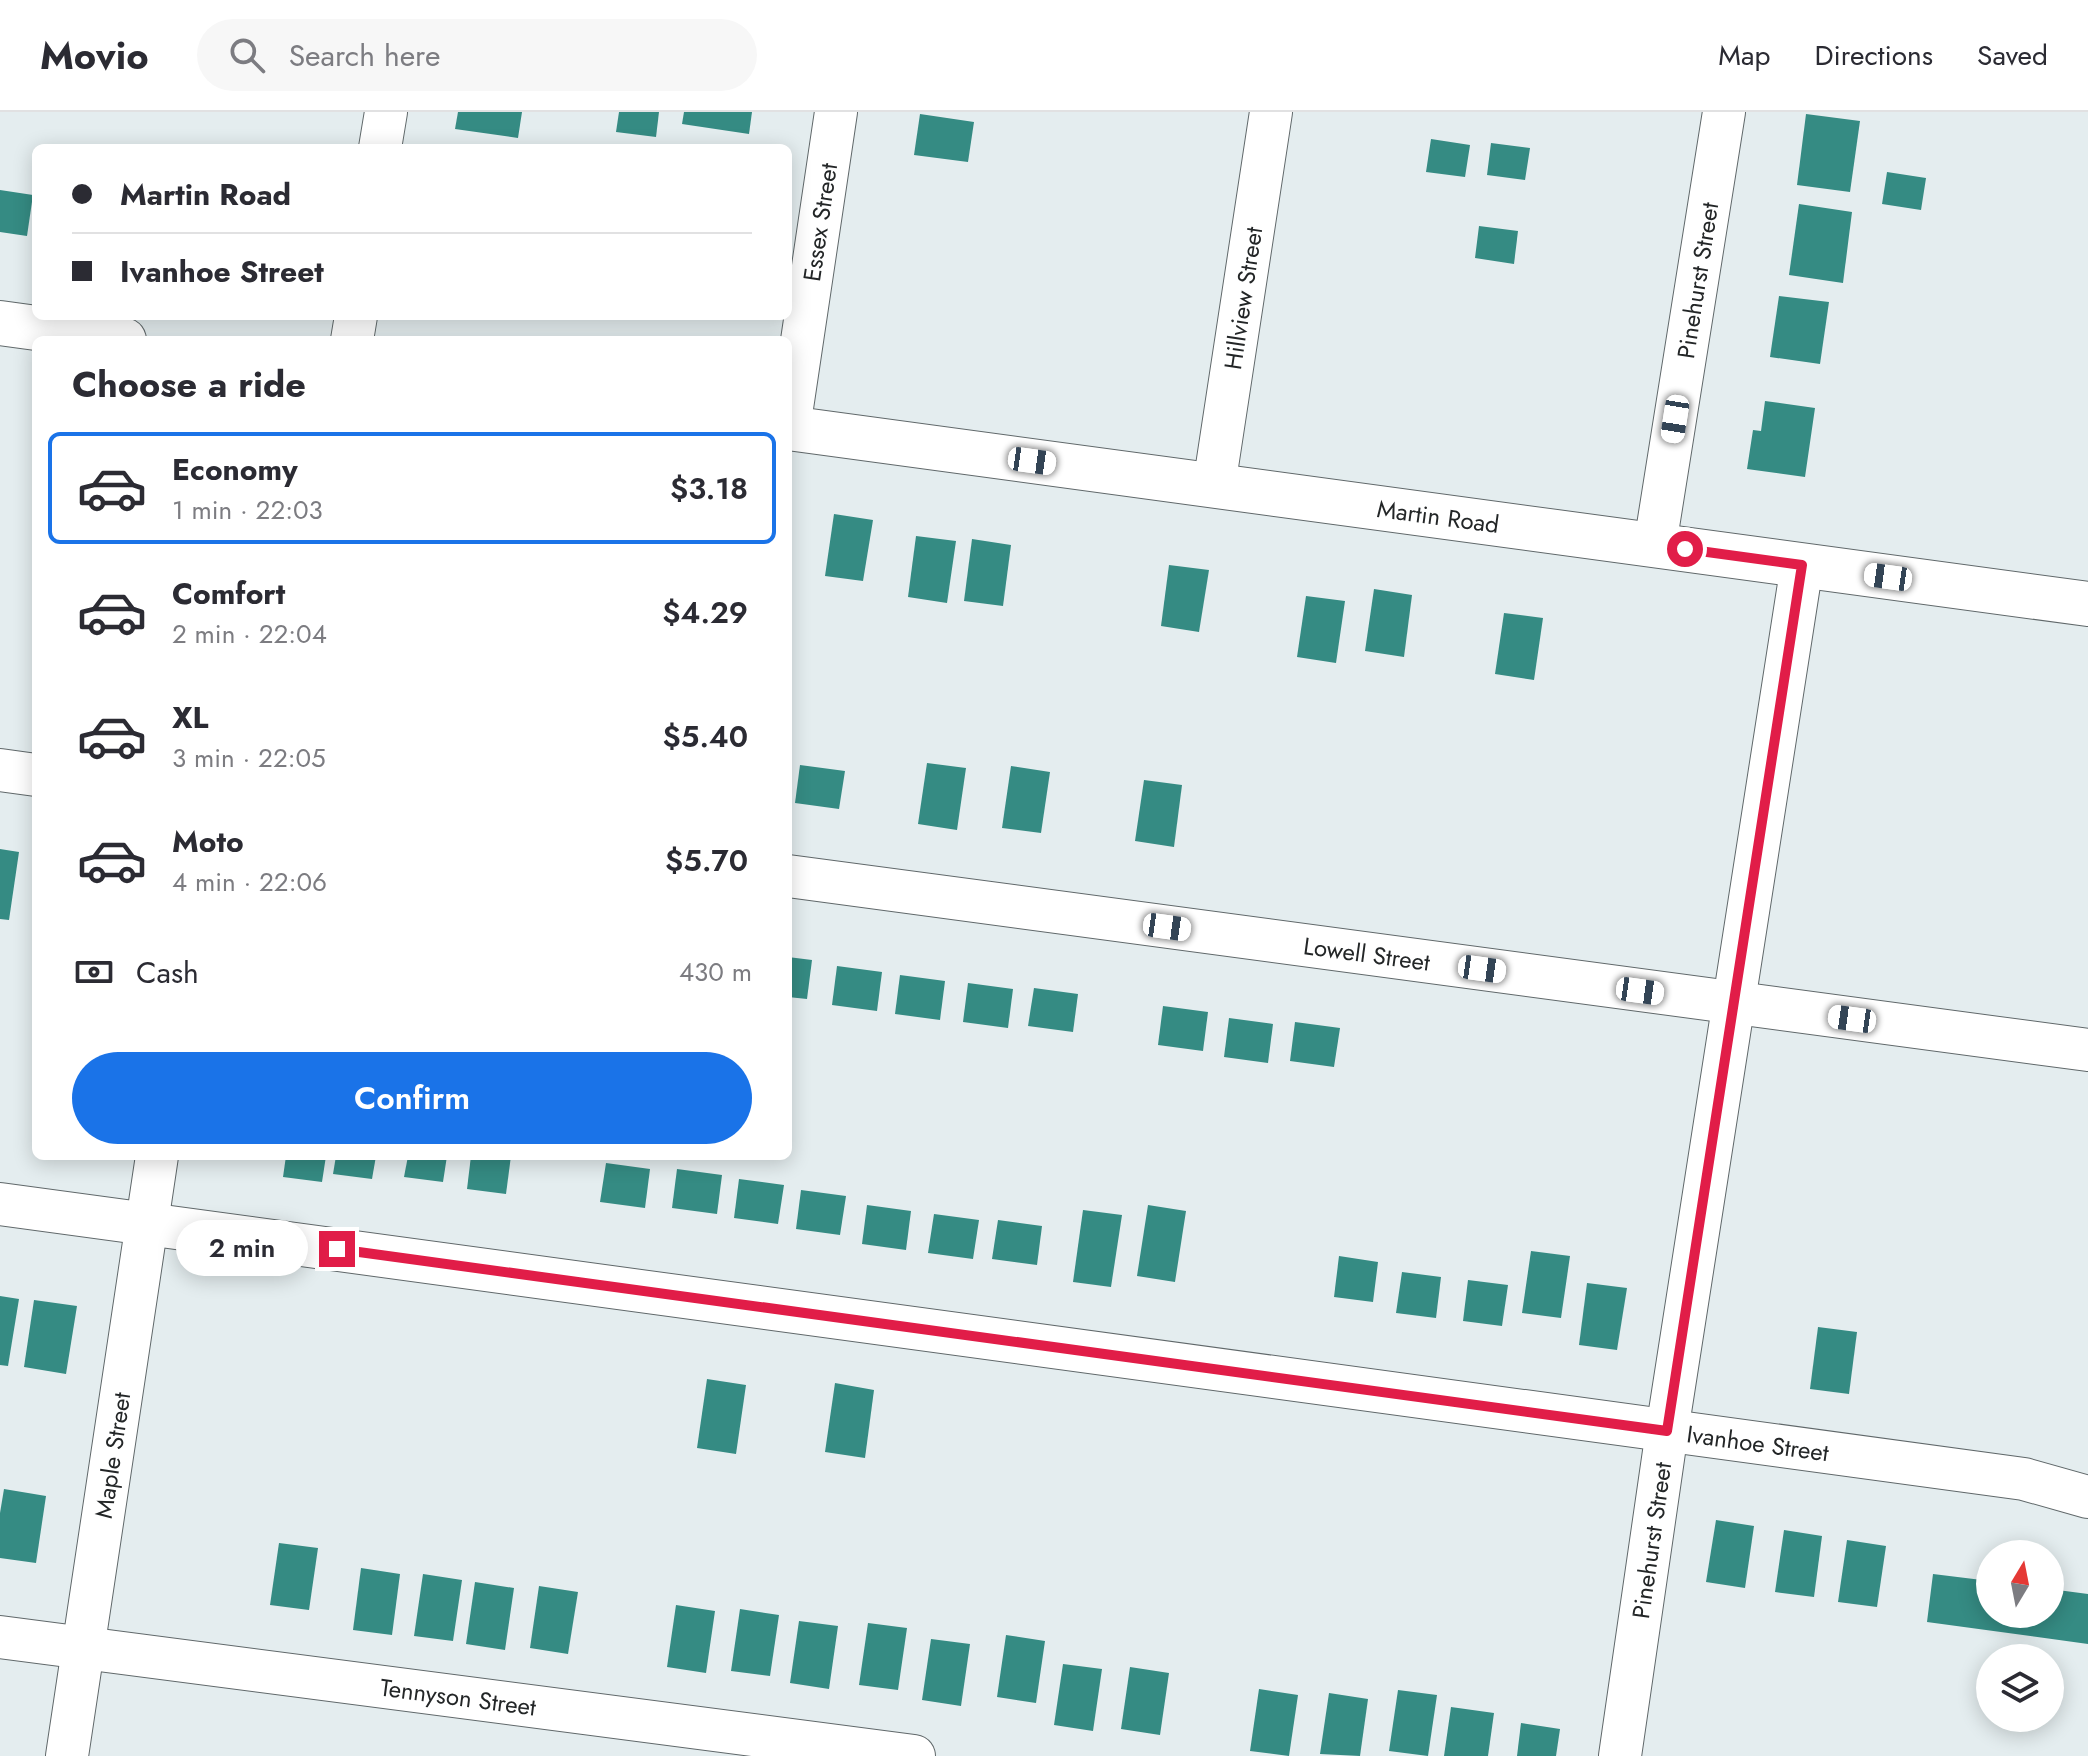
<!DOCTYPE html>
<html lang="en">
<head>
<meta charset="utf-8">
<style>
  :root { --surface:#fff; --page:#f7f7f7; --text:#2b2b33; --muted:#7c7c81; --line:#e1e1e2; --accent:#1a73e8 }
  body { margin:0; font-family:Jost,sans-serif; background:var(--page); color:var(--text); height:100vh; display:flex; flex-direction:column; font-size:30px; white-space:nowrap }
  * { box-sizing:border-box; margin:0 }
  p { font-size:26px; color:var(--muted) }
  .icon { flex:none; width:44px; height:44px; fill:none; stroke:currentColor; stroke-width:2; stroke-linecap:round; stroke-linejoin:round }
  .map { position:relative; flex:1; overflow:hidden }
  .sheet { position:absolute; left:32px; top:224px; width:760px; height:824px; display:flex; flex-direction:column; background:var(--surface); border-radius:12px; box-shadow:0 4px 20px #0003 }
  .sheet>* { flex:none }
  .guide { position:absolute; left:32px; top:32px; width:760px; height:176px; border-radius:12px; box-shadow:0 4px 20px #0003; display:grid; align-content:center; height:176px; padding:0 40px; background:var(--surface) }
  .needle { width:52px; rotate:10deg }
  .tools { position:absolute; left:1976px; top:1428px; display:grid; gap:16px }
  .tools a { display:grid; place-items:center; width:88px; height:88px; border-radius:50%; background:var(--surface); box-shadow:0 4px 20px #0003; font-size:40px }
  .end { position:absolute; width:36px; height:36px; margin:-18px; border:10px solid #e11d48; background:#fff; box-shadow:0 0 0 4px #fff }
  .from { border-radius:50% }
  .bubble { position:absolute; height:56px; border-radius:28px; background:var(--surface); box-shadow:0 4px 20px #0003; font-size:26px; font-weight:600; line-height:56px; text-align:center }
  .car { position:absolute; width:24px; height:48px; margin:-24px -12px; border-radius:10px; box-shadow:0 0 6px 2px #0007; background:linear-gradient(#fff 24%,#345 0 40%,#fff 0 76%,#345 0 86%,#fff 0) }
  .guide b { display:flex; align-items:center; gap:28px; height:76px; font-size:30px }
  .guide b+b { border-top:2px solid var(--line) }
  .guide i { width:20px; height:20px; background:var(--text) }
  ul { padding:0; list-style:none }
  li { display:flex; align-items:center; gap:24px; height:112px; margin:0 16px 12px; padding:0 24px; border:4px solid transparent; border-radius:12px }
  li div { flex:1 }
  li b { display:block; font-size:30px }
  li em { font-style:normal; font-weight:600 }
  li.selected { border-color:var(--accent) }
  li>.icon { width:72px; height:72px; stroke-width:1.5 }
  h2 { padding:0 40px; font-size:36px; line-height:96px }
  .pay { display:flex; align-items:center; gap:20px; height:88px; padding:0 40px; font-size:30px }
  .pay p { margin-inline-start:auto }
  .action { display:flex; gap:16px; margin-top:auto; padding:16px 40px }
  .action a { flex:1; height:92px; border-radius:48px; background:var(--accent); color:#fff; font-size:32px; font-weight:600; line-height:92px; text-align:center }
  header { display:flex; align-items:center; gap:48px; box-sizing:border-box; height:112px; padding:0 40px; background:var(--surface); border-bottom:2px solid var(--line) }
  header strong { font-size:38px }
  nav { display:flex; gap:44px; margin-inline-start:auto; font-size:28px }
  .search { width:560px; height:72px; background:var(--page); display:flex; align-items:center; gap:20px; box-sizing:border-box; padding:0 28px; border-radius:44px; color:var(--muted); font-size:30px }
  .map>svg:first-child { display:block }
  .building { fill:#358b83 }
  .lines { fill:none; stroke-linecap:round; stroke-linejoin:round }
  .minor-casing { stroke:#60686a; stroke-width:44 }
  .tertiary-casing { stroke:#60686a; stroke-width:46 }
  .minor { stroke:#fff; stroke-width:42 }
  .tertiary { stroke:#fff; stroke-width:44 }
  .route { stroke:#e11d48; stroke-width:10 }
  .labels { text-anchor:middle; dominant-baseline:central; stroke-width:8; stroke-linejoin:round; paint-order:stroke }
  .street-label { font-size:24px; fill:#232627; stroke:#e4edef }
</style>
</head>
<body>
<header>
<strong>Movio</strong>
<div class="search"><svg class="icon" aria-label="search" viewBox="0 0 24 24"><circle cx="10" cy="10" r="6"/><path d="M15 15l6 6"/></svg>Search here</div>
<nav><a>Map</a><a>Directions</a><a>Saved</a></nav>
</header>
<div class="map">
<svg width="2088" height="1644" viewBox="0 0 2088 1644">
  <rect width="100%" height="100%" fill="#e4edef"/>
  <g class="building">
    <polygon points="458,0 522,0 518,26 455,17"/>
    <polygon points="619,0 659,0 656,25 616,20"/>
    <polygon points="684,0 752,0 749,22 682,12"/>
    <polygon points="920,2 974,10 968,50 914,43"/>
    <polygon points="1806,2 1860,9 1850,80 1797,73"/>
    <polygon points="1431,27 1470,33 1465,65 1426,60"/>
    <polygon points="1491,31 1530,36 1525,68 1487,63"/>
    <polygon points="1887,60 1926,66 1921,98 1882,92"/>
    <polygon points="0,78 33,83 27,124 0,120"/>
    <polygon points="1799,92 1852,100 1843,171 1789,163"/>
    <polygon points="1479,114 1518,119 1514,152 1475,146"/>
    <polygon points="1779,184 1829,190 1820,252 1770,245"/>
    <polygon points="1765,289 1815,296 1805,365 1747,357 1753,318 1761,319"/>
    <polygon points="834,402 873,408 863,469 825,464"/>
    <polygon points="916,424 956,429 947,491 908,485"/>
    <polygon points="972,427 1011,433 1003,494 964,489"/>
    <polygon points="1169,453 1209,458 1199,520 1161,514"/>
    <polygon points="1374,477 1412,483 1404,545 1365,539"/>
    <polygon points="1306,484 1345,489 1336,551 1297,545"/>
    <polygon points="1504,501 1543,506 1534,568 1495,562"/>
    <polygon points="927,651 966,656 957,718 918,712"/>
    <polygon points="800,653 845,659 839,697 795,691"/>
    <polygon points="1011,654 1050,660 1041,721 1002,716"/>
    <polygon points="1144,668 1182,673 1174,735 1135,729"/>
    <polygon points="0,737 19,740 9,808 0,807"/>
    <polygon points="788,845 812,848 807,887 788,885"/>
    <polygon points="837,854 882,860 877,899 832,893"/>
    <polygon points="900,863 945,869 940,908 895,902"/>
    <polygon points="968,871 1013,877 1008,916 963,910"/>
    <polygon points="1034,876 1078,882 1073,920 1028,914"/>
    <polygon points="1163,894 1208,900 1203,939 1158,933"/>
    <polygon points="1229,906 1273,912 1268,951 1224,945"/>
    <polygon points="1295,910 1340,916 1334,955 1290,949"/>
    <polygon points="286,1044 326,1044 322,1070 283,1065"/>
    <polygon points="336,1044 376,1044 372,1067 333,1062"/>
    <polygon points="408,1044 447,1044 443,1070 404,1065"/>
    <polygon points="471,1044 511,1044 506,1082 467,1077"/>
    <polygon points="606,1051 650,1057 645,1096 600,1090"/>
    <polygon points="677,1057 722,1063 717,1102 672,1096"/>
    <polygon points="739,1067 784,1073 778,1112 734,1106"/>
    <polygon points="801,1078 846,1084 840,1123 796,1117"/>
    <polygon points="867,1093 911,1099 906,1138 862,1132"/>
    <polygon points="1148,1093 1186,1099 1175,1170 1137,1164"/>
    <polygon points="1083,1098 1122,1103 1111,1175 1073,1170"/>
    <polygon points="934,1102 979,1108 973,1147 928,1141"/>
    <polygon points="998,1108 1042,1114 1037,1153 992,1147"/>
    <polygon points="1531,1139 1570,1144 1561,1206 1522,1201"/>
    <polygon points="1339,1144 1378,1150 1373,1190 1334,1185"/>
    <polygon points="1402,1160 1441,1165 1436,1206 1396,1201"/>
    <polygon points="1468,1168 1508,1173 1502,1214 1463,1209"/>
    <polygon points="1587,1171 1627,1176 1617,1238 1579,1233"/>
    <polygon points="0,1184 19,1187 8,1254 0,1253"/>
    <polygon points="34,1188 77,1194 66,1262 24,1255"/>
    <polygon points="1818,1215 1857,1220 1849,1282 1810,1277"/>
    <polygon points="707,1267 746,1273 736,1342 697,1336"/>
    <polygon points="835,1271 874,1278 865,1346 825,1340"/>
    <polygon points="4,1377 46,1384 36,1451 0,1446 0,1401"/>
    <polygon points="1716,1408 1754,1414 1745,1476 1706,1470"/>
    <polygon points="1784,1418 1822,1424 1814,1485 1775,1480"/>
    <polygon points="1847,1428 1886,1434 1877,1495 1838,1490"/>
    <polygon points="279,1431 318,1436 309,1498 270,1493"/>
    <polygon points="361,1456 400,1462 392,1523 353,1518"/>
    <polygon points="423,1462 462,1468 453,1529 414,1524"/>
    <polygon points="1933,1462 1990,1469 1990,1502 2050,1502 2050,1477 2088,1482 2088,1532 1927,1510"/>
    <polygon points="475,1470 514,1476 505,1538 466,1532"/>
    <polygon points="539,1474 578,1480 568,1542 530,1536"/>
    <polygon points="676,1493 715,1499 706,1561 667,1555"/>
    <polygon points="740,1497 779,1503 770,1564 731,1559"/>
    <polygon points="799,1509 838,1514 829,1577 790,1571"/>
    <polygon points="868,1511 907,1516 898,1578 859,1573"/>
    <polygon points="1006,1523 1045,1529 1036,1591 997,1585"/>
    <polygon points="931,1527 970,1532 961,1594 922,1588"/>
    <polygon points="1063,1552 1102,1557 1093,1619 1054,1613"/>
    <polygon points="1130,1555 1169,1561 1160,1623 1121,1617"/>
    <polygon points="1259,1577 1298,1583 1289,1644 1250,1639"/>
    <polygon points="1398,1578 1437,1583 1428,1644 1389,1639"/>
    <polygon points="1329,1581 1368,1587 1360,1644 1320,1642"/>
    <polygon points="1451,1595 1494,1601 1488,1644 1444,1644"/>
    <polygon points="1521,1611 1560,1617 1556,1644 1517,1644"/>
  </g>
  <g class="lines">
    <g class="minor-casing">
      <g id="minor">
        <polyline points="380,36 386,0"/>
        <polyline points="352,228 356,204"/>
        <path id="s1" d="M789,316L836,0"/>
        <path id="s2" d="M1214,374L1271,0"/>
        <path id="s3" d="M1655,433L1724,0"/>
        <polyline points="0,658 36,663"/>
        <path id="s4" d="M788,764L2088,938"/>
        <path id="s5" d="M0,1092L2024,1367L2088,1385"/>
        <path id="s6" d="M0,1525L914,1644"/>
        <path id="s7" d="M67,1644L157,1044"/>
        <path id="s8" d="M1620,1644L1667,1319L1802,453"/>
      </g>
    </g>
    <g class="tertiary-casing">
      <g id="tertiary">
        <polyline points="0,211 124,228"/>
        <path id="s9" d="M788,316L2088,492"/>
      </g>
    </g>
    <use href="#minor" class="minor"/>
    <use href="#tertiary" class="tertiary"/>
  </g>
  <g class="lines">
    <polyline class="route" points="337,1137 1667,1319 1802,453 1685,437"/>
  </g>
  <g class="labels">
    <g class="street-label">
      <text stroke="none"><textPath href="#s1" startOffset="208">Essex Street</textPath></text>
      <text stroke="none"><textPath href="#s3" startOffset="268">Pinehurst Street</textPath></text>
      <text stroke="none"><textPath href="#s2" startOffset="190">Hillview Street</textPath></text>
      <text stroke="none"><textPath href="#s9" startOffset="656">Martin Road</textPath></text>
      <text stroke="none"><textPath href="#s4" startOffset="584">Lowell Street</textPath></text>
      <text stroke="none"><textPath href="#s5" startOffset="1774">Ivanhoe Street</textPath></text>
      <text stroke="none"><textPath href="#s7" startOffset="304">Maple Street</textPath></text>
      <text stroke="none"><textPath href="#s8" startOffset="218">Pinehurst Street</textPath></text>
      <text stroke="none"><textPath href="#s6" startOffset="462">Tennyson Street</textPath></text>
    </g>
  </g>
</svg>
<div class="tools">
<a><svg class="needle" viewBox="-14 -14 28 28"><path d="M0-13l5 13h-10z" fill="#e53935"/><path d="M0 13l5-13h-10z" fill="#7c7c81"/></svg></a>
<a><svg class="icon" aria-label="layers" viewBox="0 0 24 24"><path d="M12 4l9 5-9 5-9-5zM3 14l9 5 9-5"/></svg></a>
</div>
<i class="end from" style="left:1685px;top:437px"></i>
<i class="end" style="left:337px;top:1137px"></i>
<div class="bubble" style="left:176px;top:1108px;width:132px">2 min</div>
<i class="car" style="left:1675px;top:307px;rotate:189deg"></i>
<i class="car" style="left:1032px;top:349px;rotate:98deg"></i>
<i class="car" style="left:1888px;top:465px;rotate:278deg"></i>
<i class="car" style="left:1167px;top:815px;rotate:98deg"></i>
<i class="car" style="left:1482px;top:857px;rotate:98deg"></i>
<i class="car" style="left:1640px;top:879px;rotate:98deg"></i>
<i class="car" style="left:1852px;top:907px;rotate:278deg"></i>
<div class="guide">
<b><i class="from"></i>Martin Road</b>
<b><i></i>Ivanhoe Street</b>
</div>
<section class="sheet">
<h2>Choose a ride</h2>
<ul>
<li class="selected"><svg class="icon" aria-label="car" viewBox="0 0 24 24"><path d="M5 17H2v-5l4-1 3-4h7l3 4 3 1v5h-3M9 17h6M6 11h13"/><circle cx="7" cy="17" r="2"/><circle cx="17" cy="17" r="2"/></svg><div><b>Economy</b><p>1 min · 22:03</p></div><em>$3.18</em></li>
<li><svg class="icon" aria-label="car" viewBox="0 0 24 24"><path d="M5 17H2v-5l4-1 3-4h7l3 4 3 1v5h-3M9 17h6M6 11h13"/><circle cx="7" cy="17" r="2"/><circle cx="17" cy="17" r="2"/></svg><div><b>Comfort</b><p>2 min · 22:04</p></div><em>$4.29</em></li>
<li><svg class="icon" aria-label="car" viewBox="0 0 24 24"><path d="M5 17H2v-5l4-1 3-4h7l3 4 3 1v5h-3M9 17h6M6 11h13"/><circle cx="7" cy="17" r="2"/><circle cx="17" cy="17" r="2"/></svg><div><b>XL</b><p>3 min · 22:05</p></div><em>$5.40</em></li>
<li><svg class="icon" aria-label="car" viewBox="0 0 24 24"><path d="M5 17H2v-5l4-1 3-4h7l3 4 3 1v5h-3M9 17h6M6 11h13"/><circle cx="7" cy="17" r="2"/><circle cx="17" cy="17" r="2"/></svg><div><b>Moto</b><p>4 min · 22:06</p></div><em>$5.70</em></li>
</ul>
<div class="pay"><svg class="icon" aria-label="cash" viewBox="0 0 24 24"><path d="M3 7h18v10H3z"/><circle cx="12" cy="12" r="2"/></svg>Cash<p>430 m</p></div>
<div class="action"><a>Confirm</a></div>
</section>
</div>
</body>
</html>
